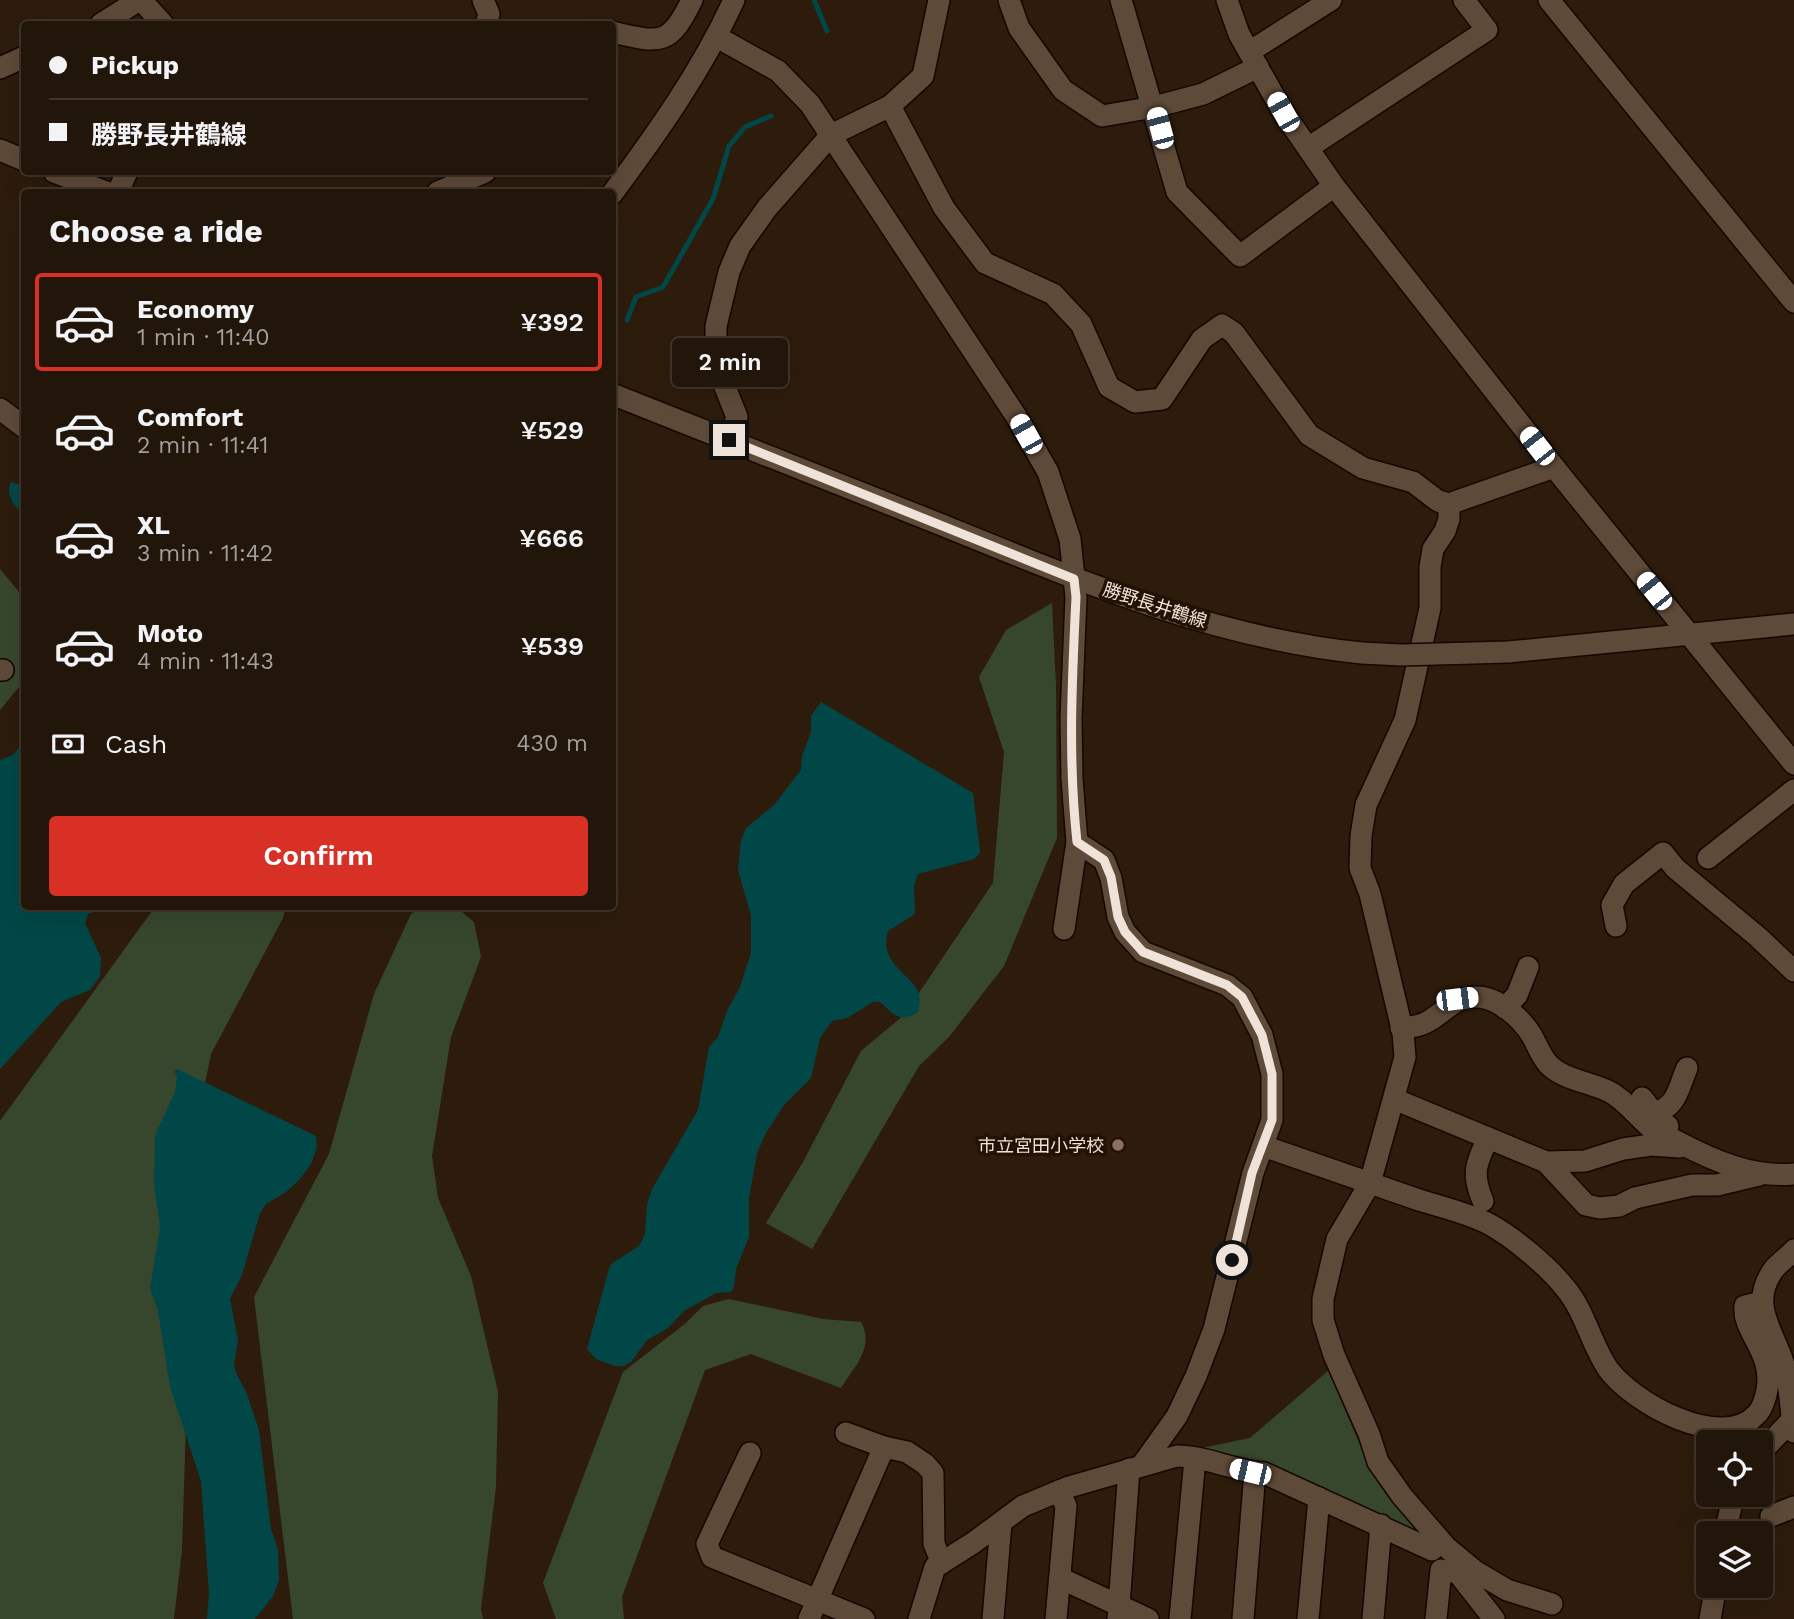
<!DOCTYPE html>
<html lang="en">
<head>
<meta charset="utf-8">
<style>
  :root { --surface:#221509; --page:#2e2217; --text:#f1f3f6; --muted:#a29f9c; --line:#3f342a; --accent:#d93025 }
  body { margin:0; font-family:"Work Sans","Noto Sans JP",sans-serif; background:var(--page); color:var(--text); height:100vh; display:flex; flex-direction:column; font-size:26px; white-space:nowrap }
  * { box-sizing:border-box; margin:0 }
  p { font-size:23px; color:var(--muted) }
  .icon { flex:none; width:38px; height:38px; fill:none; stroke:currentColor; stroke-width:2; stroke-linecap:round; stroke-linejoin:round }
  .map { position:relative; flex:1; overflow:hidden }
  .drawer { position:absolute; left:21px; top:189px; width:595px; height:721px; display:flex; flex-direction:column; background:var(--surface); border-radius:7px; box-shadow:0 7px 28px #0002,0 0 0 2px var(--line) }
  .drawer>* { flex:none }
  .guide { position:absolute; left:21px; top:21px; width:595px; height:154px; border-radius:7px; box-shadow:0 7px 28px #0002,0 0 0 2px var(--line); display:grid; align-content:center; height:154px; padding:0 28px; background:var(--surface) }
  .fabs { position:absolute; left:1696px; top:1430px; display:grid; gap:14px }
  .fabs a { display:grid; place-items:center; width:77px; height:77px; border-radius:7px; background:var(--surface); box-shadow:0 7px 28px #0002,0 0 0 2px var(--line); font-size:35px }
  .end { position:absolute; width:32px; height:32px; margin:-16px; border:9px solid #efe2d8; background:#111; box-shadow:0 0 0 4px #111 }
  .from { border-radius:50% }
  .bubble { position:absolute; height:49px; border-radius:7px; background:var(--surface); box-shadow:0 7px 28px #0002,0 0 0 2px var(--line); font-size:23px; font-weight:600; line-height:49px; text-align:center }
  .car { position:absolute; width:21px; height:42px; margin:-21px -10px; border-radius:9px; box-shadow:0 0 5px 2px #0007; background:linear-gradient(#fff 24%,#345 0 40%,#fff 0 76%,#345 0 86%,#fff 0) }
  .guide b { display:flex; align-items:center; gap:24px; height:66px; font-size:26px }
  .guide b+b { border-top:2px solid var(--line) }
  .guide i { width:18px; height:18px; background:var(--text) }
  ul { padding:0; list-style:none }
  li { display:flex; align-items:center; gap:21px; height:98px; margin:0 14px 10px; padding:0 14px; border:4px solid transparent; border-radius:7px }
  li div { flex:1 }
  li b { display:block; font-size:26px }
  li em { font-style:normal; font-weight:600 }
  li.on { border-color:var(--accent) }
  li>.icon { width:63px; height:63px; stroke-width:1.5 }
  h2 { padding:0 28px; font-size:32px; line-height:84px }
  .pay { display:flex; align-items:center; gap:18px; height:77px; padding:0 28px; font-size:26px }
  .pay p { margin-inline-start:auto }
  .action { display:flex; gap:14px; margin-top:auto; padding:14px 28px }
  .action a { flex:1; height:80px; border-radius:7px; background:var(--accent); color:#fff; font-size:28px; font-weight:600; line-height:80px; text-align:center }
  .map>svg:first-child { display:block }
  .green { fill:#37472d }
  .water { fill:#024747 }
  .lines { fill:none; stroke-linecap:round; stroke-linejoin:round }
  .stream { stroke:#024747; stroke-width:5 }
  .minor-casing { stroke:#140600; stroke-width:24 }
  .minor { stroke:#5e4a39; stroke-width:21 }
  .minor-bridge-casing { stroke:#140600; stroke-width:24; stroke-linecap:butt }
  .minor-bridge { stroke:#5e4a39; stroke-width:21 }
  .route { stroke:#efe2d8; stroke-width:9 }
  .education-dot { fill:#8d6e63; stroke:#231204; stroke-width:2.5 }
  .labels { text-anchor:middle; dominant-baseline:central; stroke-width:7; stroke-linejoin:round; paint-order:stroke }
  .street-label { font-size:18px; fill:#efe2d8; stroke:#231204 }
  .poi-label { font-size:18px; fill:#efe2d8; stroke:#231204; text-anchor:end }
</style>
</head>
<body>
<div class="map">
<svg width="1794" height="1619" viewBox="0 0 1794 1619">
  <rect width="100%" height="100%" fill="#2d1c0c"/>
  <g class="green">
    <polygon points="0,569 24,598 24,681 0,710"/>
    <polygon points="1052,603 1056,685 1057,838 1004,966 949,1037 919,1066 812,1249 766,1223 803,1162 861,1051 904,1015 993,883 1004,752 979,677 1006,630"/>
    <polygon points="425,906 456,907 474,922 481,957 451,1037 432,1156 438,1198 471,1276 498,1392 496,1487 481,1609 483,1619 293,1619 254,1297 329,1154 374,994 411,914"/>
    <polygon points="155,907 286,907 283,918 211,1054 176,1225 188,1358 182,1550 174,1619 0,1619 0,1121"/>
    <path d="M729,1299L823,1319L861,1322C875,1347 854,1367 841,1388L751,1354L705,1370L622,1597L624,1619H556L543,1583L623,1372L686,1323L703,1306Z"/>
    <polygon points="1328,1371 1371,1470 1429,1540 1197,1449 1250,1438"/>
  </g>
  <g class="water">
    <path d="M11,482L24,486V515C14,506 5,495 11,482Z"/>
    <path d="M821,702L973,793L980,853L974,859L918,874L914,886L915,914L888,931C878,966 914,974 919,995C921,1000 919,1007 918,1012C900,1025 893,1013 880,1002H873L847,1018L832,1021L820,1038L811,1078L784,1105L766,1133L757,1153L749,1198V1237L736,1269L734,1287L731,1292L716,1293L684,1311L668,1328L647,1340L631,1362L623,1366H615L596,1359L587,1349L608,1272L611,1264L639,1246L645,1234L647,1204L652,1189L698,1110L709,1047L718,1037L727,1011L740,987L751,953V916L738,870L741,840L746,828L774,805L801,770L802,756L811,732V716Z"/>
    <polygon points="24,741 24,906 108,907 88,914 85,923 101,958 100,976 90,990 61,1002 0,1069 0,760 13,755"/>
    <polygon points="177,1069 316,1136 317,1147 311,1164 299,1180 286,1192 266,1204 260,1213 242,1275 230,1299 238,1340 234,1364 236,1373 247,1394 259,1430 271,1529 278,1550 279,1580 273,1596 255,1619 207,1619 209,1593 201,1481 170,1387 158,1311 150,1288 160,1227 154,1185 155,1135 175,1092 177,1077 174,1071"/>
  </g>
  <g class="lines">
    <g class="stream">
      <polyline points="814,0 827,31"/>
      <polyline points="627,320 636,297 663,287 713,199 729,146 745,127 771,116"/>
    </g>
    <g class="minor-casing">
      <g id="minor">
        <polyline points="141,0 163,24"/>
        <polyline points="483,0 489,14 486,24"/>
        <polyline points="1009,0 1019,28 1063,90 1102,116 1154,107 1203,94 1258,67"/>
        <polyline points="1121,0 1177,192 1240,256 1334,186"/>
        <polyline points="1227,0 1239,34 1283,112 1334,186 1554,467 1794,764"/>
        <polyline points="1549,0 1794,302"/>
        <polyline points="101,24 139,0"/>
        <path d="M612,32C660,43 669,47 692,0"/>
        <polyline points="717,37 778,71 810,104 1016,416 1048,472 1070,539 1076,597 1071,718 1072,779 1077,842 1064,929"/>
        <polyline points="1249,52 1331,0"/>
        <polyline points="0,68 24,57"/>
        <polyline points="890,106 944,208 985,263 1053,294 1081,324 1109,387 1135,402 1162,399 1202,339 1222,325 1234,333 1309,435 1363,468 1413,482 1438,501 1449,504 1554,467"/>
        <polyline points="1308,148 1487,30 1464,0"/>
        <polyline points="0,150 24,160"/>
        <polyline points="54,172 106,192"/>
        <polyline points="118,192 127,172"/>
        <polyline points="438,192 485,172"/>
        <path d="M612,194C658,132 702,70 734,0"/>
        <path d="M612,394C721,437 829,480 937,523C1075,579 1213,638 1362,653"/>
        <polyline points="0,409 24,427"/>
        <polyline points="729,440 737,417 723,382 716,352 716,326 729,272 740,246 767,208 831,135 890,106 923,76 939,0"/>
        <polyline points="1449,504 1449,519 1445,531 1433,549 1430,567 1430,608 1405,720 1366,805 1361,836 1360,868 1370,894 1403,1033 1405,1057 1370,1183 1337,1239 1323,1299 1323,1320 1334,1355 1369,1434 1378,1462 1402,1496 1446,1547 1475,1571 1507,1590 1552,1604"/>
        <polyline points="1508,652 1794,624"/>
        <polyline points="0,670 3,670"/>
        <polyline points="1077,842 1104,860 1111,878 1118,917 1125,932 1143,952 1227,985 1242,997 1262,1035 1272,1074 1272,1120 1253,1173 1214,1329 1196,1376 1177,1416 1142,1465"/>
        <polyline points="1708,858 1794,790"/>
        <polyline points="1616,926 1612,905 1624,884 1663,853 1675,868 1758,937 1794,971"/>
        <polyline points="1505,1008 1517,995 1528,967"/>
        <path d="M1401,1028C1412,1027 1422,1026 1432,1019C1448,1009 1456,996 1477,997C1498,997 1522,1019 1532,1036C1537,1045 1541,1056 1548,1064C1563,1080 1591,1082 1610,1092C1625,1100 1637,1116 1650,1127C1658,1133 1669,1137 1678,1142C1714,1161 1753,1178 1794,1174"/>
        <polyline points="1642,1098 1659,1120 1668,1126"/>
        <polyline points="1394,1099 1546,1162 1585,1161 1623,1149 1651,1145 1679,1147"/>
        <path d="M1654,1113C1677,1107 1678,1089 1687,1068"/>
        <path d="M1263,1146C1315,1164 1367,1182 1419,1200C1441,1207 1468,1213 1489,1224C1513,1237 1549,1267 1566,1289C1585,1312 1591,1344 1608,1369C1632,1402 1721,1453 1757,1414C1762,1409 1766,1397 1767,1390C1774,1352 1742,1332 1745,1306L1762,1302"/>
        <polyline points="1546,1162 1586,1205 1600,1208 1619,1206 1635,1198 1692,1185 1717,1185 1759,1175"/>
        <path d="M1483,1201C1471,1174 1476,1164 1488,1138"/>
        <path d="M1794,1250C1788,1257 1780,1262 1774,1269C1749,1303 1772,1329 1783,1362C1791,1385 1790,1408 1794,1432"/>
        <polyline points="846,1433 884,1447 907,1452 925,1464 933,1473 934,1544 942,1563"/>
        <polyline points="750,1453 707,1544 712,1557 864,1619"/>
        <polyline points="1760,1453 1792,1420"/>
        <polyline points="1771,1516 1794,1507"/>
        <polyline points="1725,1533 1734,1494"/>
        <polyline points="1060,1578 1148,1619"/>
        <polyline points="809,1619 884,1447"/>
        <path d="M919,1619L935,1567L973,1543L1023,1506L1069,1487L1177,1456C1205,1456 1235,1471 1264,1473L1432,1550"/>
        <polyline points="993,1619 1001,1523"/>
        <polyline points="1056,1619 1066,1506 1059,1491"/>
        <polyline points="1118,1619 1129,1469"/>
        <polyline points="1180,1619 1195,1459"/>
        <polyline points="1243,1619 1255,1472"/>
        <polyline points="1308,1619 1319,1498"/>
        <polyline points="1373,1619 1381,1525"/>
        <polyline points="1436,1619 1441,1570 1458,1573 1494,1619"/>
        <polyline points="1710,1619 1716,1586"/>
      </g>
    </g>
    <use href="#minor" class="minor"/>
    <g class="minor-bridge-casing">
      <polyline id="minor-bridge" points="1362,653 1401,655 1508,652"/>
    </g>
    <use href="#minor-bridge" class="minor-bridge"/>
  </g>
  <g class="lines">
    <path class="route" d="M729,440L1074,579L1076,597C1072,679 1068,760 1077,842L1104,860L1111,877L1118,917L1125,932L1143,952L1227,985L1242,997L1262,1035L1272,1074V1120L1252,1173L1232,1260"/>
  </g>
  <circle class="education-dot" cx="1118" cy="1145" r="7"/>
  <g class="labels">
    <g class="street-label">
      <text transform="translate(1155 605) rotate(18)">勝野長井鶴線</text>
    </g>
    <g class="poi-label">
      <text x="1104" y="1145">市立宮田小学校</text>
    </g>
  </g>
</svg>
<div class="fabs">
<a><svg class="icon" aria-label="locate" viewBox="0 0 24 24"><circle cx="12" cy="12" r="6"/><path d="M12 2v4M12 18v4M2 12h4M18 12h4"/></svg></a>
<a><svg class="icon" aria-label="layers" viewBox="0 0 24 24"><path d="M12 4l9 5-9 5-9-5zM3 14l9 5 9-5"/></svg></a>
</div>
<i class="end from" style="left:1232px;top:1260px"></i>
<i class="end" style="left:729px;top:440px"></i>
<div class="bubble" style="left:672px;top:338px;width:116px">2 min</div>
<i class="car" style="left:1283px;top:112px;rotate:331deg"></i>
<i class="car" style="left:1160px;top:128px;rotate:345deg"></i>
<i class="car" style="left:1026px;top:434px;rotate:331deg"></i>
<i class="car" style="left:1537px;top:446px;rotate:322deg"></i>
<i class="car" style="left:1654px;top:591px;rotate:321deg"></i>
<i class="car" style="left:1457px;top:999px;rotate:83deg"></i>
<i class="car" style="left:1250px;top:1472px;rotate:283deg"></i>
<div class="guide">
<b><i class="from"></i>Pickup</b>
<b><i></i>勝野長井鶴線</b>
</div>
<section class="drawer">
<h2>Choose a ride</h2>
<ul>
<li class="on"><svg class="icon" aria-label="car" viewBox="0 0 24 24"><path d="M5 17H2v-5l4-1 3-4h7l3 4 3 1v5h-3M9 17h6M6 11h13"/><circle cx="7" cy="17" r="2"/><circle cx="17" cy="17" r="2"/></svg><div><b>Economy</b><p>1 min · 11:40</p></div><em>¥392</em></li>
<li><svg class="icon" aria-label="car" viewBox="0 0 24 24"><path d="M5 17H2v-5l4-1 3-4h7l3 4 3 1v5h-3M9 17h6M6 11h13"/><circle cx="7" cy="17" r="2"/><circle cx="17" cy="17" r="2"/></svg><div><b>Comfort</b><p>2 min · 11:41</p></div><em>¥529</em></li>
<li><svg class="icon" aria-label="car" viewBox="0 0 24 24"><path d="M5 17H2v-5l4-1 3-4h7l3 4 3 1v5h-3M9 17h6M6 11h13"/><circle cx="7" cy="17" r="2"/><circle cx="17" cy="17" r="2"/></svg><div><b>XL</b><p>3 min · 11:42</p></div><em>¥666</em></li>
<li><svg class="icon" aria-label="car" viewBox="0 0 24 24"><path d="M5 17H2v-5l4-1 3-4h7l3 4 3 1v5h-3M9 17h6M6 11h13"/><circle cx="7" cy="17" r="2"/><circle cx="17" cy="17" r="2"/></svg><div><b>Moto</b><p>4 min · 11:43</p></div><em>¥539</em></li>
</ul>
<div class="pay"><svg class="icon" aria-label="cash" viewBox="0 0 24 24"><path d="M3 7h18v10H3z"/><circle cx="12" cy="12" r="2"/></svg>Cash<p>430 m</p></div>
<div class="action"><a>Confirm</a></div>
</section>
</div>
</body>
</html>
